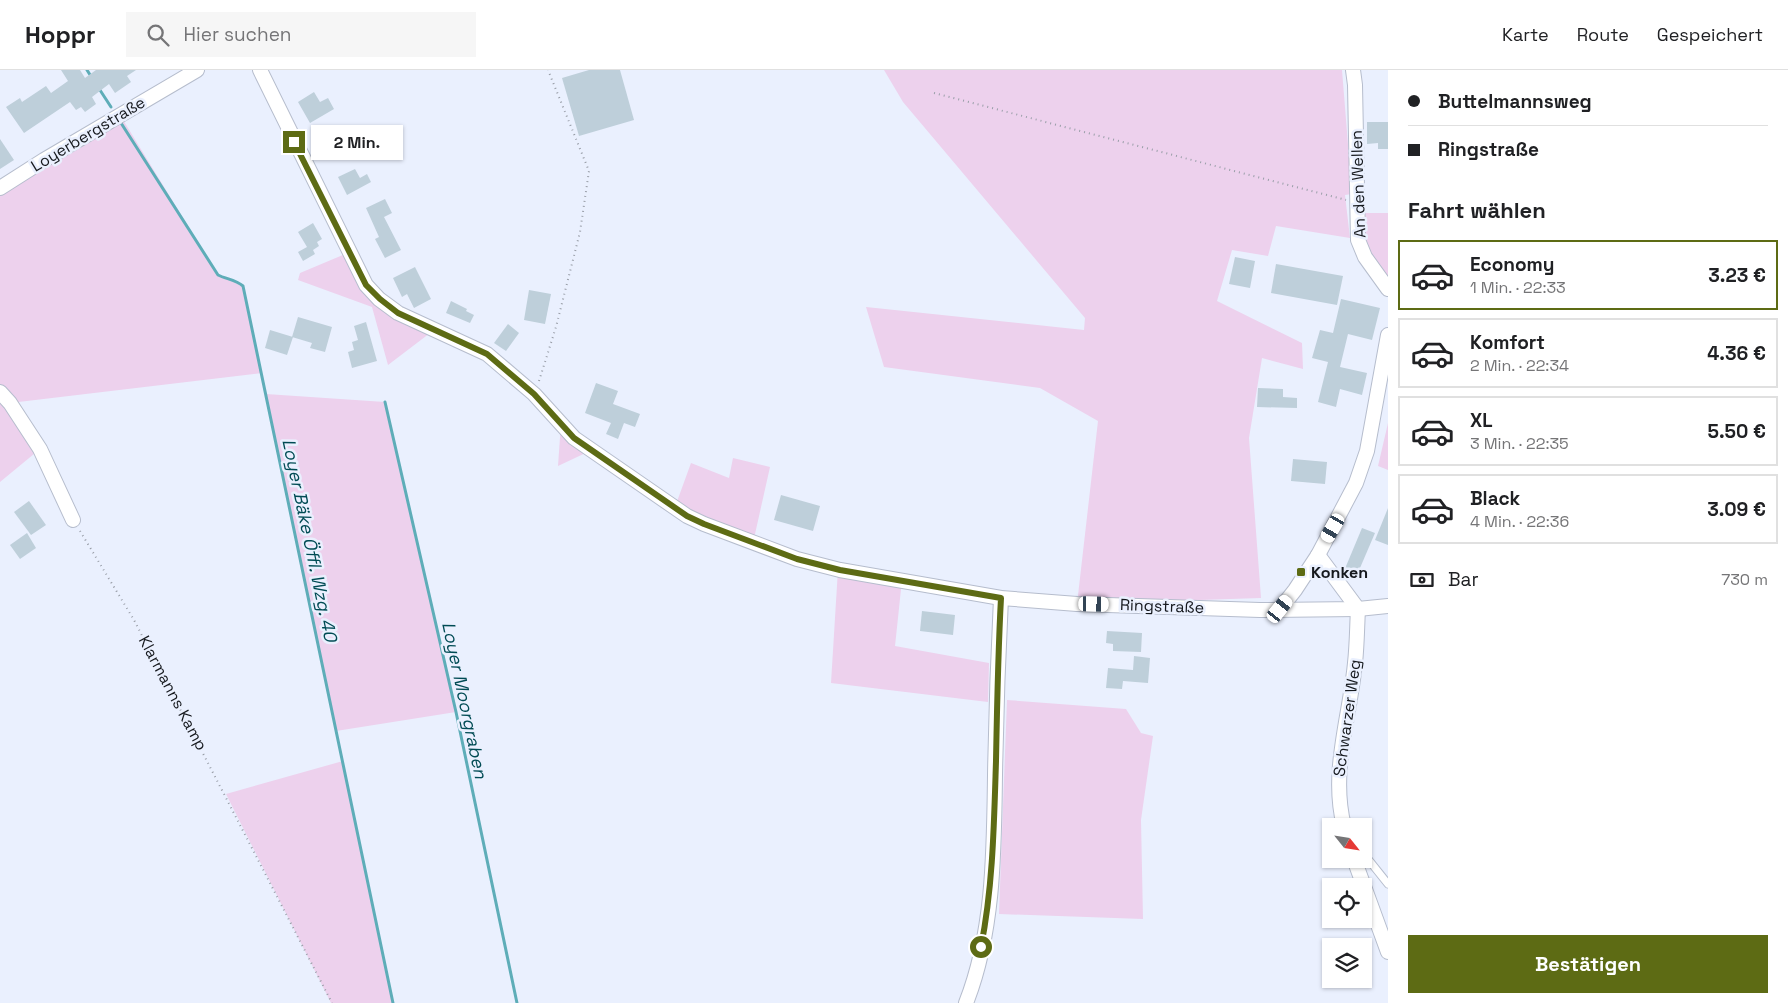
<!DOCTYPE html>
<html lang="de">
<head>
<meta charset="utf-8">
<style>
  :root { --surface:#fff; --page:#f6f6f6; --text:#202124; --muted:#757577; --line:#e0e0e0; --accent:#5d6b14 }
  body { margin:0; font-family:"Space Grotesk",sans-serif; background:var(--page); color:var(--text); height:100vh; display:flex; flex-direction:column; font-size:19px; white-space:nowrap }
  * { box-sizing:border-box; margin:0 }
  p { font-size:16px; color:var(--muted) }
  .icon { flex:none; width:28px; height:28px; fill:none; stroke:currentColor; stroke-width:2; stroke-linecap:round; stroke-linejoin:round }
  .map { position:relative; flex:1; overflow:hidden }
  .side { display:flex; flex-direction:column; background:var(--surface); width:400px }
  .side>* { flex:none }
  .top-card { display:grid; align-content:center; height:110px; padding:0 20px; background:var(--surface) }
  .needle { width:32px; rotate:120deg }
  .buttons { position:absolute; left:1322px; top:748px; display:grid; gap:10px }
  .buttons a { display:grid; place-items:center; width:50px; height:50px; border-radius:0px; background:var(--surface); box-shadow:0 1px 4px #0004; font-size:25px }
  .end { position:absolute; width:22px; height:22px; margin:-11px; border:6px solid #5d6b14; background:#fff; box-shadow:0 0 0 2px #fff }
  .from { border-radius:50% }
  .bubble { position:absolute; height:35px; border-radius:0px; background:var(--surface); box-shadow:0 1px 4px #0004; font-size:16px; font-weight:700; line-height:35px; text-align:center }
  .car { position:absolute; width:15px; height:30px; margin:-15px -8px; border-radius:6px; box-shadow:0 0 4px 1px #0007; background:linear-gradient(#fff 24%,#345 0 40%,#fff 0 76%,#345 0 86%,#fff 0) }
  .top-card b { display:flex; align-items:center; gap:18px; height:48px; font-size:19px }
  .top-card b+b { border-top:1px solid var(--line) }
  .top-card i { width:12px; height:12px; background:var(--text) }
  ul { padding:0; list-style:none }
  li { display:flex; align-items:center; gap:15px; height:70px; margin:0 10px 8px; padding:0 10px; border:2px solid var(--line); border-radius:0px }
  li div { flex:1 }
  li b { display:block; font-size:19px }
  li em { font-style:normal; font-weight:700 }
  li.current { border-color:var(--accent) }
  li>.icon { width:45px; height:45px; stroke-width:1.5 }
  h2 { padding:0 20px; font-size:22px; line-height:60px }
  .pay { display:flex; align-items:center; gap:12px; height:55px; padding:0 20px; font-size:19px }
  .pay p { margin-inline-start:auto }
  .action { display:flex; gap:10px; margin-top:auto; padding:10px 20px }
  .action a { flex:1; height:58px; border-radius:0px; background:var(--accent); color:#fff; font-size:20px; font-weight:700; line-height:58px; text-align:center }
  header { display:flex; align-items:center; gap:30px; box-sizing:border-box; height:70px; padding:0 25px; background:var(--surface); border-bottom:1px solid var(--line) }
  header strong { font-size:24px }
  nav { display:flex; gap:28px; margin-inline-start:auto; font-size:18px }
  .search { width:350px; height:45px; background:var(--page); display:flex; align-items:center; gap:12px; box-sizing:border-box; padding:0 18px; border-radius:0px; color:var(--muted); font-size:19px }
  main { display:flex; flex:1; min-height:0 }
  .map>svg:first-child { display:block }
  .green { fill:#edd1ed }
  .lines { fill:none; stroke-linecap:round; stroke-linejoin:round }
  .stream { stroke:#5eadb8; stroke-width:3 }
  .building { fill:#becfda }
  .lane-casing { stroke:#b6bdcd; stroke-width:9 }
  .street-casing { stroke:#b6bdcd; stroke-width:16 }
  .path { stroke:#999ea8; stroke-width:2; stroke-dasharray:1 4; stroke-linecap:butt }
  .lane { stroke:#fff; stroke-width:7 }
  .street { stroke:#fff; stroke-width:14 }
  .route { stroke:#5d6b14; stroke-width:6 }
  .poi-dot { fill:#5d6b14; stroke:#eaf0fe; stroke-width:2 }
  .labels { text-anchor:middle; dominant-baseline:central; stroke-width:5; stroke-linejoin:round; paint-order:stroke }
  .street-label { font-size:16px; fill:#15181d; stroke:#eaf0fe }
  .poi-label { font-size:16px; font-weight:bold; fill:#15181d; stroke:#eaf0fe; text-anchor:start }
  .water-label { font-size:18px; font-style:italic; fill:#004b54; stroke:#eaf0fe }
</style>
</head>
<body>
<header>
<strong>Hoppr</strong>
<div class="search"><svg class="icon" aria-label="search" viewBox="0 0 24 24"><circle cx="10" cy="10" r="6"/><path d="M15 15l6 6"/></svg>Hier suchen</div>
<nav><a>Karte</a><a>Route</a><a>Gespeichert</a></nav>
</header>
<main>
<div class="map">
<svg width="1388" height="933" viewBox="0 0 1388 933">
  <rect width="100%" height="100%" fill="#eaf0fe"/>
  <g class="green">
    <polygon points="884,0 1342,0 1352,124 1345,125 1350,168 1276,156 1268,186 1232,180 1217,231 1302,273 1303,299 1262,288 1249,368 1261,528 1077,534 1098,351 1040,318 884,297 866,237 1084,260 1085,248 903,32"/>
    <path d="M120,45L218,205C226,209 236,210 243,216L262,303L10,333L40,379L0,412V118Z"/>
    <polygon points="1361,143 1388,143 1388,215 1368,189"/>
    <polygon points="350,182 366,215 434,260 388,295 372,237 298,210 300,203"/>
    <polygon points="266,324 385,332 456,642 336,661"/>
    <polygon points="561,353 592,380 558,396"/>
    <polygon points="1388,353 1388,400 1378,396"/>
    <polygon points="733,388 770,397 753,473 675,437 691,393 729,408"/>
    <polygon points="838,499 902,510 895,576 989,593 988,632 831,613"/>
    <polygon points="1007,630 1126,639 1141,663 1153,666 1141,750 1143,849 999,844"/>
    <polygon points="343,691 393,933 331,933 226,724"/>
  </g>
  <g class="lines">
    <g class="stream">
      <polyline points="87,0 92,8"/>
      <polyline points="98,17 111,37"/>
      <path d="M121,53L218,205C226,209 236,210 243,216L393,933"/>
      <polyline points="385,332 456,642 517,933"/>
    </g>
  </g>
  <g class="building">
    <polygon points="61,0 80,0 85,8 96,0 136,0 127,6 131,12 115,23 109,14 92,27 96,34 85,42 81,37 76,40 70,32 24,63 6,37 20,28 22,32 46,16 51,23 68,11"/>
    <polygon points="589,0 620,0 634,50 579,66 562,8"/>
    <polygon points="314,22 320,32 328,28 334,39 310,53 298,32"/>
    <polygon points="1367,52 1388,52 1388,79 1378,79 1378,73 1367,74"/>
    <polygon points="334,60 342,76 324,85 316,70"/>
    <polygon points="0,69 14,90 0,99"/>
    <polygon points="355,99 360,108 367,104 371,112 347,125 338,107"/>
    <polygon points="385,129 392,143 384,147 401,180 385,188 375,169 379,167 366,138"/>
    <polygon points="313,153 322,169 317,172 319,176 313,180 315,184 303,191 298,182 307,177 298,162"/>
    <polygon points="1235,187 1255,191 1250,218 1229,214"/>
    <polygon points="1276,194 1343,206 1337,235 1271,223"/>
    <polygon points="415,197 431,229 414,238 407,224 402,227 393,208"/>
    <polygon points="529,220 551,224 545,254 524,250"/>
    <polygon points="1341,229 1380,238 1372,270 1348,264 1340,297 1367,303 1362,325 1340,319 1336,337 1318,332 1328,292 1312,288 1320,260 1333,263"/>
    <polygon points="451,231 467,239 466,241 474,245 470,253 446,243"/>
    <polygon points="298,247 332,257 325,282 310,278 312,273 292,267"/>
    <polygon points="366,252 377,291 352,298 348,282 354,280 352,272 358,270 354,256"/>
    <polygon points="508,254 519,263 506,281 494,273"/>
    <polygon points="270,260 293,267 287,285 265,278"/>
    <polygon points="596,313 618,321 613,334 640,344 635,357 624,353 618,369 606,364 611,353 585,343"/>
    <polygon points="1258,318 1283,319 1283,327 1297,328 1297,338 1257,337"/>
    <polygon points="1293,389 1327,392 1325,414 1291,411"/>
    <polygon points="781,425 820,436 813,461 774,450"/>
    <polygon points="29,431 46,455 31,465 14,442"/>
    <polygon points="1388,438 1388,475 1375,470"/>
    <polygon points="1362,458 1375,463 1357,505 1344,501"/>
    <polygon points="27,463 36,478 20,489 10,475"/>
    <polygon points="922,541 955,545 953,565 920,561"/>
    <polygon points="1107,561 1142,563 1141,582 1113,581 1113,574 1106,573"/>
    <polygon points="1134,586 1150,588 1148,613 1123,611 1122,619 1106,618 1108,598 1133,600"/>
  </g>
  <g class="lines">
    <g class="lane-casing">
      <polyline id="lane" points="1364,784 1388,814"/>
    </g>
    <g class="street-casing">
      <g id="street">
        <polyline points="260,0 366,215 379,229 398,243 487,284 534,324 574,368 687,446 704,454 797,489 840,500 1001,528 1077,534 1260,540 1358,539 1388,536"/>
        <polyline points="1353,0 1355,15 1358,170 1365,187 1388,219"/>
        <polyline points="0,118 44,90 197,0"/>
        <polyline points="0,322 10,333 40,379 73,450"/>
        <polyline points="1318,485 1358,539"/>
        <polyline points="1280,539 1295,520 1318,485 1356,413 1367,381 1388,265"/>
        <path d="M1344,756C1330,702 1350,647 1355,593C1357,575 1357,557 1358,539"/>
        <polyline points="1354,789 1388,882"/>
        <path d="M966,933C994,862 994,781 995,705C996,646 998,587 1001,528"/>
      </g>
    </g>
    <g class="path">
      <polyline points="934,23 1346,130"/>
      <polyline points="539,311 556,257 580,162 589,101 548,0"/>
      <polyline points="80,461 134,550 332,933"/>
    </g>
    <use href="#lane" class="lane"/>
    <use href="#street" class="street"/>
  </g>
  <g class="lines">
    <path class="route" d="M294,72L366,215L380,229L398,243L487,284L534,324L574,368L687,446L704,454L797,489L840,500L1001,528C998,582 997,637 996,691C994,754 993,816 981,877"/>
  </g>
  <rect class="poi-dot" x="1296" y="497" width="10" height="10" rx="2.5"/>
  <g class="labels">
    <g class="street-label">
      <text transform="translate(88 64) rotate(-31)">Loyerbergstraße</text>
      <text transform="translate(1358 114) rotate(-92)">An den Wellen</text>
      <text transform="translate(1162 536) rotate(2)">Ringstraße</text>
      <text transform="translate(173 623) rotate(62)">Klarmanns Kamp</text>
      <text transform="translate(1347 648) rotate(-82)">Schwarzer Weg</text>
    </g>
    <g class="poi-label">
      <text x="1311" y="502">Konken</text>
    </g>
    <g class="water-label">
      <text transform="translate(310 470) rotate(78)">Loyer Bäke Öffl. Wzg. 40</text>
      <text transform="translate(465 630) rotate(78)">Loyer Moorgraben</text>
    </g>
  </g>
</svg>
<div class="buttons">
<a><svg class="needle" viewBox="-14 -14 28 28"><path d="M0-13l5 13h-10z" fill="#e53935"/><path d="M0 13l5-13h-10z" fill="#757577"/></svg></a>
<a><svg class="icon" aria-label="locate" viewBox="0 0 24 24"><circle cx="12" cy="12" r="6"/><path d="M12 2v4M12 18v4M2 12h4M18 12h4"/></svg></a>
<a><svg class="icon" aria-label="layers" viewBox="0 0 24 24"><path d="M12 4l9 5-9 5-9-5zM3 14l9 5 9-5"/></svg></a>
</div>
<i class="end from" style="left:981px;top:877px"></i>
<i class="end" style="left:294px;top:72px"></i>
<div class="bubble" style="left:311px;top:55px;width:92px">2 Min.</div>
<i class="car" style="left:1333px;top:458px;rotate:210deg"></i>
<i class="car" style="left:1094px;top:534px;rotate:91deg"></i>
<i class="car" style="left:1280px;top:539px;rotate:39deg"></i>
</div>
<section class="side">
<div class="top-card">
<b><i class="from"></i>Buttelmannsweg</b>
<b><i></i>Ringstraße</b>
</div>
<h2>Fahrt wählen</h2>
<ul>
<li class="current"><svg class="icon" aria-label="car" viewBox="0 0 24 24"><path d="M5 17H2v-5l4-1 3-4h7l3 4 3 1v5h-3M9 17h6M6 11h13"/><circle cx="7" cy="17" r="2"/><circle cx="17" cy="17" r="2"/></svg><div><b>Economy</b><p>1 Min. · 22:33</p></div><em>3.23 €</em></li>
<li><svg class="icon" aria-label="car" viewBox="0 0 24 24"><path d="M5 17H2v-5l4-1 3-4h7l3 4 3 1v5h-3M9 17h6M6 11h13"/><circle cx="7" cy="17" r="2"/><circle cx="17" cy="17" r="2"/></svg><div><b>Komfort</b><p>2 Min. · 22:34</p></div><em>4.36 €</em></li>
<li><svg class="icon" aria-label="car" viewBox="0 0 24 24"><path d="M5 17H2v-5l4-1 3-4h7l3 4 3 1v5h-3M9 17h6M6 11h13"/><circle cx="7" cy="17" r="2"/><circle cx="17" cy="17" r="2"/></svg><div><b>XL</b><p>3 Min. · 22:35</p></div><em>5.50 €</em></li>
<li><svg class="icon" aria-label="car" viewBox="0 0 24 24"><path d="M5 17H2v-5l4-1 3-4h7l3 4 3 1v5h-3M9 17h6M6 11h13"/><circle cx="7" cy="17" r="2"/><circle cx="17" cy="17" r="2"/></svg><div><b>Black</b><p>4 Min. · 22:36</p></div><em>3.09 €</em></li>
</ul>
<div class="pay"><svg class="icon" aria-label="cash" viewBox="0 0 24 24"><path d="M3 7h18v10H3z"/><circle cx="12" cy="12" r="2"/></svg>Bar<p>730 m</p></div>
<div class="action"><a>Bestätigen</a></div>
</section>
</main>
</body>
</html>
